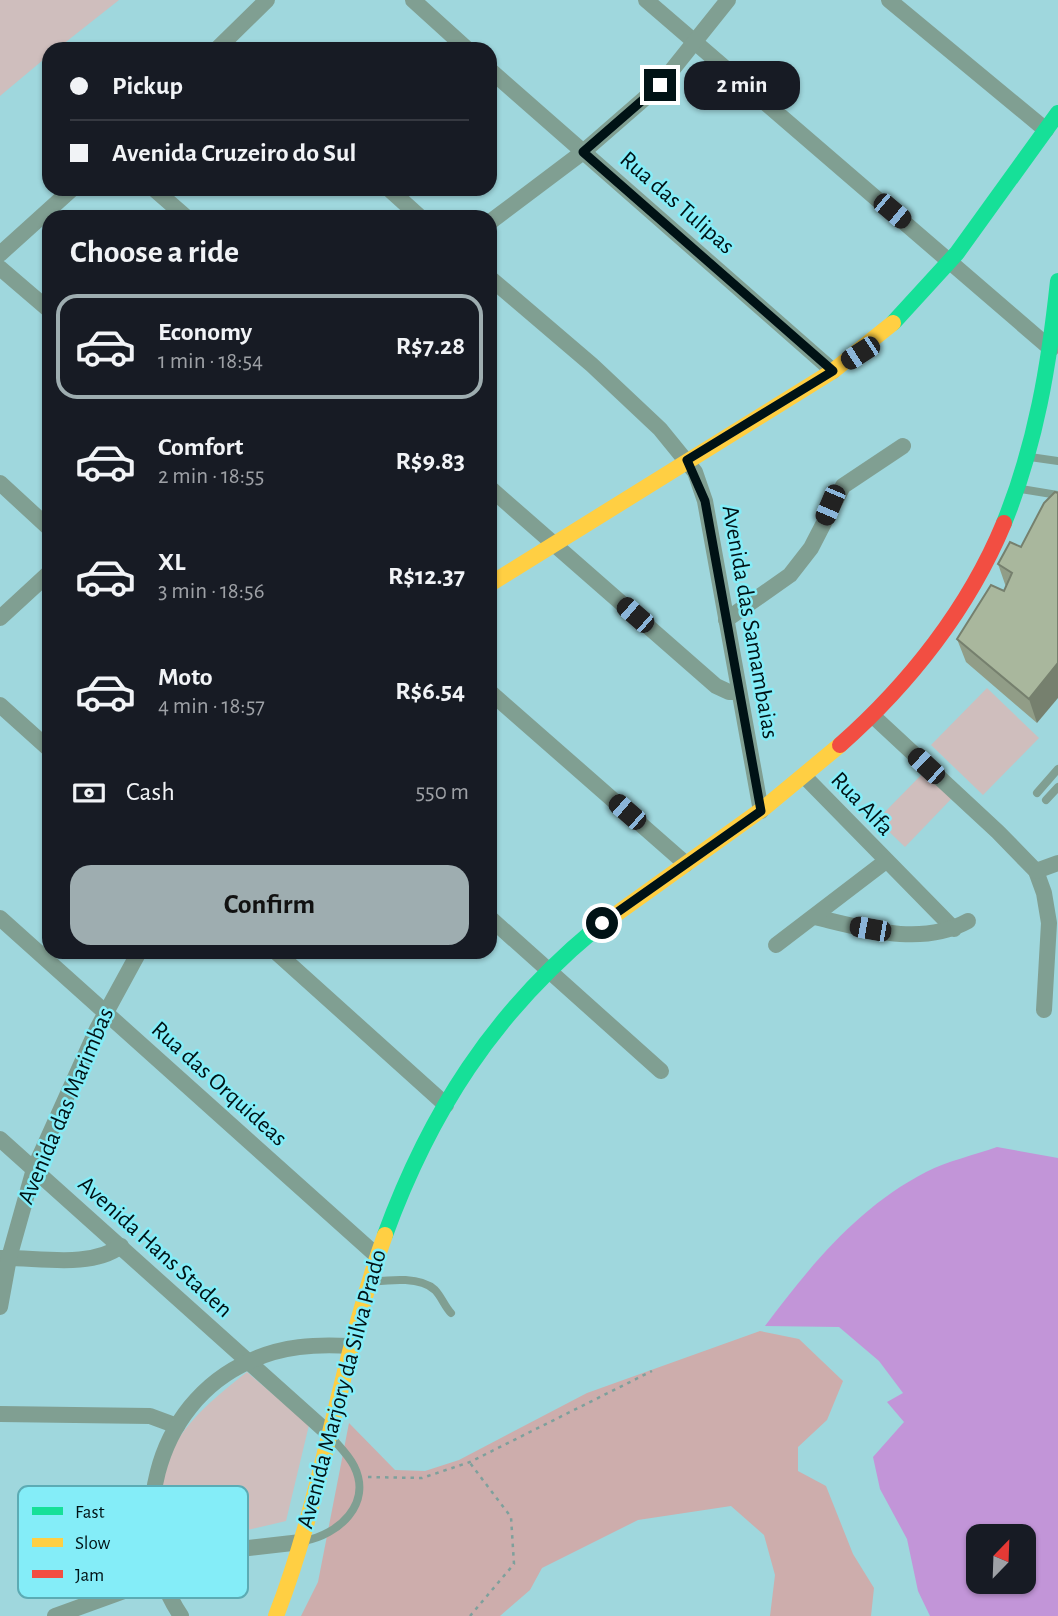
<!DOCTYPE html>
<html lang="en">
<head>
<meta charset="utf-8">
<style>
  :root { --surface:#171b24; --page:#20242c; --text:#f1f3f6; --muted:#9ea1a6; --line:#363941; --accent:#9eadb0 }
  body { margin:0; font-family:"Alegreya Sans",sans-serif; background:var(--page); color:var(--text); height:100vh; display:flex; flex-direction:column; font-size:26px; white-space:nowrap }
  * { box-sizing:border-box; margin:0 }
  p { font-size:23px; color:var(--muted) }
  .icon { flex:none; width:38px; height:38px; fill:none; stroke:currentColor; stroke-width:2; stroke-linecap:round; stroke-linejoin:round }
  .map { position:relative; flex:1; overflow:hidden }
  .side { position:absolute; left:42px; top:210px; width:455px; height:749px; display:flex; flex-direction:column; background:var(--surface); border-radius:21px; box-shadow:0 2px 5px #0004 }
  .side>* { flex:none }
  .banner { position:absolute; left:42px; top:42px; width:455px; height:154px; border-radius:21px; box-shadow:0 2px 5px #0004; display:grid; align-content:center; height:154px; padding:0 28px; background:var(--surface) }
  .needle { width:46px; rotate:23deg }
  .controls { position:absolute; left:966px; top:1524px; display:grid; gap:14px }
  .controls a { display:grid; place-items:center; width:70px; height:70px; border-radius:14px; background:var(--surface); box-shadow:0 2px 5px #0004; font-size:35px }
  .end { position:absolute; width:32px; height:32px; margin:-16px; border:9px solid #001215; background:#fff; box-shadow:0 0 0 4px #fff }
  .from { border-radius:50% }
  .bubble { position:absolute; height:49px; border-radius:21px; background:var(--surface); box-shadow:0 2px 5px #0004; font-size:23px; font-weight:700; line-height:49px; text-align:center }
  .car { position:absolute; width:21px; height:42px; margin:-21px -10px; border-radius:9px; box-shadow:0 0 5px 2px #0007; background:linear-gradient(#222 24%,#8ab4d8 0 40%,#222 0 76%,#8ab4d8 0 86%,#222 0) }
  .banner b { display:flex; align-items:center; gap:24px; height:66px; font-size:26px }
  .banner b+b { border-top:2px solid var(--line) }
  .banner i { width:18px; height:18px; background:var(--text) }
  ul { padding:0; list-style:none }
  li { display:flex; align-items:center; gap:21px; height:105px; margin:0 14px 10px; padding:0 14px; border:4px solid transparent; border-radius:21px }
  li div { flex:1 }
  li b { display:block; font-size:26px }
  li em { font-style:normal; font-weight:700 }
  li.current { border-color:var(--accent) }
  li>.icon { width:63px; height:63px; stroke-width:1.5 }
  h2 { padding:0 28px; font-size:32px; line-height:84px }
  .pay { display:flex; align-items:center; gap:18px; height:77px; padding:0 28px; font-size:26px }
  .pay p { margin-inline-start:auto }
  .primary-button { display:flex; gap:14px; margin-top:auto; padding:14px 28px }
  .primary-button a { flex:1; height:80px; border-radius:21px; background:var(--accent); color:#111; font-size:28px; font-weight:700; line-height:80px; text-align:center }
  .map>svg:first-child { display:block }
  .green { fill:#cfbebd }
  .forest { fill:#cdadac }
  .water { fill:#c295d8; fill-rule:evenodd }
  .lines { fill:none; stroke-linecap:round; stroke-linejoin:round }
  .path { stroke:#7ea09c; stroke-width:2.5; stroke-dasharray:3.5 5; stroke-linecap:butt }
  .lane { stroke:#809f92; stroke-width:8 }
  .street { stroke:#809f92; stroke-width:16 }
  .fast { stroke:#16e098; stroke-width:16 }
  .slow { stroke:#ffcf43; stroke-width:16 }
  .jam { stroke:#f24e42; stroke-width:16 }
  .wall { fill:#919d87 }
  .shaded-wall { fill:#76806e }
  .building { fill:#a9b79d; stroke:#76806e; stroke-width:2 }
  .route { stroke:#001215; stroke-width:9 }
  .labels { text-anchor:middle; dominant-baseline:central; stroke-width:5; stroke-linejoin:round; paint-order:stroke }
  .street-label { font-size:24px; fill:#001215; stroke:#84edf8 }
  .key { fill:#84edf8; stroke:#5cabb4; stroke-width:2 }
  .key-label { font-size:19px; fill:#001215 }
</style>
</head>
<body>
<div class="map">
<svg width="1058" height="1616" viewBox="0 0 1058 1616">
  <rect width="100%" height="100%" fill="#9fd7dd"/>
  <g class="green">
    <polygon points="0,0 119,0 57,49 49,49 49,55 0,96"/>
    <polygon points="987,688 1039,738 983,795 931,745"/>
    <polygon points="927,769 954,796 905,847 877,820"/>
    <path d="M247,1372L309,1425L286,1521L168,1549C166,1531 160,1509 161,1490C165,1436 208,1403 247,1372Z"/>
  </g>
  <polygon class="forest" points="760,1331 799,1339 843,1381 827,1420 798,1447 798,1471 826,1486 853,1554 874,1588 871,1616 770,1616 775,1575 764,1535 731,1506 638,1520 542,1568 530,1590 500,1616 301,1616 318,1582 349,1423 395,1470 425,1471 459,1460 587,1393"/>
  <path class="water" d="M997,1147L1058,1158V1616H930L918,1591L907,1539L880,1489L873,1457L904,1422L887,1402L903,1393L879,1361L839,1327L765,1326C810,1266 858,1207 926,1172C948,1161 974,1155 997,1147ZM978,1536H1024V1582H978Z"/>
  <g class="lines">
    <g class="path">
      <polyline points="368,1477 422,1478 470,1462 652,1371"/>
      <polyline points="470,1616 514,1564 511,1517 470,1463"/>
    </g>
    <g class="lane">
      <polyline points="1030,457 1058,461"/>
      <polyline points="1021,489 1058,495"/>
      <polyline points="1037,793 1058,769"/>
      <polyline points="1046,800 1058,787"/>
      <path d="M370,1282C389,1280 420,1276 435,1290C441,1296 445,1307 451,1313"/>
      <path d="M304,1541C338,1535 373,1504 354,1466C349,1456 340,1447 333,1439"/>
    </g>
    <g class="street">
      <polyline points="413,0 467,49"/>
      <polyline points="646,0 1051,349"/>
      <polyline points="889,0 1046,130"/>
      <polyline points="217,49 267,0"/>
      <polyline points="490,70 833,371"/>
      <polyline points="154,189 186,217"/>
      <polyline points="389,189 420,217"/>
      <polyline points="490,222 583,152 660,85 728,0"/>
      <polyline points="0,254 72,189"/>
      <polyline points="0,268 49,310"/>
      <polyline points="490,278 592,365 660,429 695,472 705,501 761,811"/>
      <polyline points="0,483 49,528"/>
      <polyline points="490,488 716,686 729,692 738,692"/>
      <polyline points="0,618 49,573"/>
      <polyline points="726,620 790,575 811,548 843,486 903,446"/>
      <polyline points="490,692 686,864"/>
      <polyline points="0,705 49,749"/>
      <polyline points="873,716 998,832 1036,871 1044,893 1049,923 1044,1010"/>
      <polyline points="806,778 954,929"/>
      <polyline points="1036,871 1058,863"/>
      <path d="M815,917C865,929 921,947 968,921"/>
      <polyline points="0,918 376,1255"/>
      <polyline points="490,918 661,1071"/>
      <polyline points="776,945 886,861"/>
      <polyline points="276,952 446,1105"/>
      <polyline points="0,1139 328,1433"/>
      <path d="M1,1258C37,1257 90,1269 121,1246"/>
      <polyline points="0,1307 9,1258 34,1169 97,1029 139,952"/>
      <polyline points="0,1414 150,1416 177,1426"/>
      <polyline points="55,1616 240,1549 301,1542"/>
      <path d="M181,1616C124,1530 153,1404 250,1361C282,1346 315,1344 350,1346"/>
    </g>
    <g class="fast">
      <polyline points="893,323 957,253 1058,113"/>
      <path d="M1004,523C1036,444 1049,365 1058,281"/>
      <path d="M385,1235C430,1112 493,1014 594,930"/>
    </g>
    <g class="slow">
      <polyline points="490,584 833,371 893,323"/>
      <polyline points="594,930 764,808 840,745"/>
      <path d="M276,1616C324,1492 340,1360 385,1235"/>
    </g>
    <path class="jam" d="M840,745C909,684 969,608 1004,523"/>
  </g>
  <polygon class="wall" points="1021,547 1037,723 966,662 957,639 1004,591 1006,587 998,564"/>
  <polygon class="shaded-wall" points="1058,663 1058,698 1037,723 1029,699"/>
  <polygon class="building" points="1055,492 1058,493 1058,663 1029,699 957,639 991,585 1004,591 1012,573 998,564 1010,542 1021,547 1044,503"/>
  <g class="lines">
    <polyline class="route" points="602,923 761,811 705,501 687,460 833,371 583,152 660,85"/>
  </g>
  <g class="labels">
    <g class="street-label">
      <text transform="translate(677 203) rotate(41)">Rua das Tulipas</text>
      <text transform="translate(750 622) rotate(80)">Avenida das Samambaias</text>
      <text transform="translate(862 804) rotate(46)">Rua Alfa</text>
      <text transform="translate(219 1084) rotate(42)">Rua das Orquideas</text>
      <text transform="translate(66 1106) rotate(-67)">Avenida das Marimbas</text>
      <text transform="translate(155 1247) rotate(42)">Avenida Hans Staden</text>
      <text transform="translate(342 1389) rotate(-75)">Avenida Marjory da Silva Prado</text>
    </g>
  </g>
  <rect x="18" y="1486" width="230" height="112" rx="10" class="key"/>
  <rect x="32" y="1507" width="31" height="8" fill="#16e098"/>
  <rect x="32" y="1538" width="31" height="9" fill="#ffcf43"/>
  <rect x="32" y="1570" width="31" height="8" fill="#f24e42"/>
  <g class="key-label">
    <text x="75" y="1518">Fast</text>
    <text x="75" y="1549">Slow</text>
    <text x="75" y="1581">Jam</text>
  </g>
</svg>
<div class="controls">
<a><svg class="needle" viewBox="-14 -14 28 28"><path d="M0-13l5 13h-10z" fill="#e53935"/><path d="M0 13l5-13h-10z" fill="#9ea1a6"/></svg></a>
</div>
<i class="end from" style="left:602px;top:923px"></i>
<i class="end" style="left:660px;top:85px"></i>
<div class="bubble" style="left:684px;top:61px;width:116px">2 min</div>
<i class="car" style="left:892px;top:211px;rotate:130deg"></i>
<i class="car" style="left:860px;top:353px;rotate:237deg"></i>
<i class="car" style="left:830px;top:505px;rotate:203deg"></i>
<i class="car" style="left:635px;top:615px;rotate:311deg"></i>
<i class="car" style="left:926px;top:766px;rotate:313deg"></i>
<i class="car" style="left:627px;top:812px;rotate:311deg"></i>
<i class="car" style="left:870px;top:929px;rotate:280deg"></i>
<div class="banner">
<b><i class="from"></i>Pickup</b>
<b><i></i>Avenida Cruzeiro do Sul</b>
</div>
<section class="side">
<h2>Choose a ride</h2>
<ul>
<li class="current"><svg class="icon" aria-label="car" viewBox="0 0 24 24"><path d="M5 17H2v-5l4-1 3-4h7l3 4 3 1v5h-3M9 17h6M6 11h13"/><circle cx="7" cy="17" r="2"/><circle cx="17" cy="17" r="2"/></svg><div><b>Economy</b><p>1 min · 18:54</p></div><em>R$7.28</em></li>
<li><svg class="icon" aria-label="car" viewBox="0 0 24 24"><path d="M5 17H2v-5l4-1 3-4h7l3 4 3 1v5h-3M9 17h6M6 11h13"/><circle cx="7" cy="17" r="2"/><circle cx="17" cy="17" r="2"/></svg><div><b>Comfort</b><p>2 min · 18:55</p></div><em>R$9.83</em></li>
<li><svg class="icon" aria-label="car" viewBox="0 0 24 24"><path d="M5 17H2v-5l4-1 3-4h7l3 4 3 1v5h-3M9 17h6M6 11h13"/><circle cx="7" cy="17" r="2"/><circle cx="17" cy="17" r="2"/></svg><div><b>XL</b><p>3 min · 18:56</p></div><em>R$12.37</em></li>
<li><svg class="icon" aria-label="car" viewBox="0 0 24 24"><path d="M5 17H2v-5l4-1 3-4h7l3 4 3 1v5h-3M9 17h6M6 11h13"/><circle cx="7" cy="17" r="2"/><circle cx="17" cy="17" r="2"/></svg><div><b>Moto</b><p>4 min · 18:57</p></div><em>R$6.54</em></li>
</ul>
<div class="pay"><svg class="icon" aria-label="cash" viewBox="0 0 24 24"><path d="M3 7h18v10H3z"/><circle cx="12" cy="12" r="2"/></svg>Cash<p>550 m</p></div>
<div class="primary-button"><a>Confirm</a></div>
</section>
</div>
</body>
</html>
